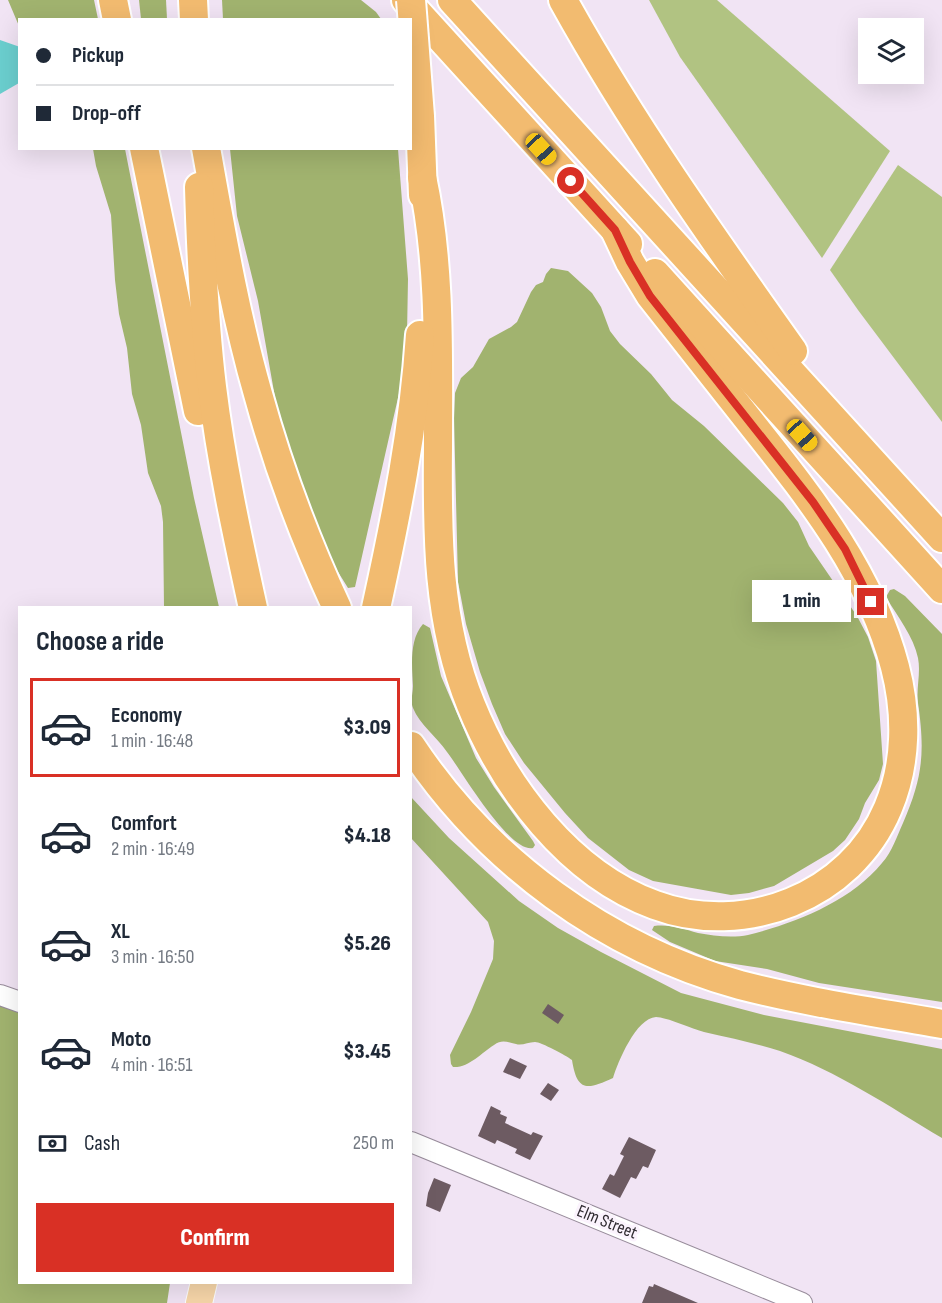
<!DOCTYPE html>
<html lang="en">
<head>
<meta charset="utf-8">
<style>
  :root { --surface:#fff; --page:#f6f6f7; --text:#1f2937; --muted:#747a83; --line:#e0e1e3; --accent:#d93025 }
  body { margin:0; font-family:"Sofia Sans Condensed",sans-serif; background:var(--page); color:var(--text); height:100vh; display:flex; flex-direction:column; font-size:22px; white-space:nowrap }
  * { box-sizing:border-box; margin:0 }
  p { font-size:20px; color:var(--muted) }
  .icon { flex:none; width:33px; height:33px; fill:none; stroke:currentColor; stroke-width:2; stroke-linecap:round; stroke-linejoin:round }
  .map { position:relative; flex:1; overflow:hidden }
  .panel { position:absolute; left:18px; top:606px; width:394px; height:678px; display:flex; flex-direction:column; background:var(--surface); border-radius:0px; box-shadow:0 6px 24px #0002 }
  .panel>* { flex:none }
  .top-card { position:absolute; left:18px; top:18px; width:394px; height:132px; border-radius:0px; box-shadow:0 6px 24px #0002; display:grid; align-content:center; height:132px; padding:0 18px; background:var(--surface) }
  .fabs { position:absolute; left:858px; top:18px; display:grid; gap:12px }
  .fabs a { display:grid; place-items:center; width:66px; height:66px; border-radius:0px; background:var(--surface); box-shadow:0 6px 24px #0002; font-size:30px }
  .end { position:absolute; width:27px; height:27px; margin:-14px; border:8px solid #d93025; background:#fff; box-shadow:0 0 0 3px #fff }
  .from { border-radius:50% }
  .bubble { position:absolute; height:42px; border-radius:0px; background:var(--surface); box-shadow:0 6px 24px #0002; font-size:20px; font-weight:800; line-height:42px; text-align:center }
  .car { position:absolute; width:18px; height:36px; margin:-18px -9px; border-radius:8px; box-shadow:0 0 4px 2px #0007; background:linear-gradient(#f5c518 24%,#345 0 40%,#f5c518 0 76%,#345 0 86%,#f5c518 0) }
  .top-card b { display:flex; align-items:center; gap:21px; height:57px; font-size:22px }
  .top-card b+b { border-top:2px solid var(--line) }
  .top-card i { width:15px; height:15px; background:var(--text) }
  ul { padding:0; list-style:none }
  li { display:flex; align-items:center; gap:18px; height:99px; margin:0 12px 9px; padding:0 6px; border:3px solid transparent; border-radius:0px }
  li div { flex:1 }
  li b { display:block; font-size:22px }
  li em { font-style:normal; font-weight:800 }
  li.on { border-color:var(--accent) }
  li>.icon { width:54px; height:54px; stroke-width:1.5 }
  h2 { padding:0 18px; font-size:27px; line-height:72px }
  .pay { display:flex; align-items:center; gap:15px; height:66px; padding:0 18px; font-size:22px }
  .pay p { margin-inline-start:auto }
  .action { display:flex; gap:12px; margin-top:auto; padding:12px 18px }
  .action a { flex:1; height:69px; border-radius:0px; background:var(--accent); color:#fff; font-size:24px; font-weight:800; line-height:69px; text-align:center }
  .map>svg:first-child { display:block }
  .green { fill:#b1c382 }
  .forest { fill:#a1b36f }
  .water { fill:#6bcfcf }
  .building { fill:#6d5b62 }
  .lines { fill:none; stroke-linecap:round; stroke-linejoin:round }
  .minor-casing { stroke:#988c9b; stroke-width:22 }
  .major-casing { stroke:#fff; stroke-width:28 }
  .highway-casing { stroke:#fff; stroke-width:32 }
  .minor { stroke:#fff; stroke-width:20 }
  .major { stroke:#f7d6a9; stroke-width:26 }
  .highway { stroke:#f2bb70; stroke-width:28 }
  .highway-bridge-casing { stroke:#fff; stroke-width:32; stroke-linecap:butt }
  .highway-bridge { stroke:#f2bb70; stroke-width:28 }
  .route { stroke:#d93025; stroke-width:8 }
  .labels { text-anchor:middle; dominant-baseline:central; stroke-width:6; stroke-linejoin:round; paint-order:stroke }
  .street-label { font-size:18px; fill:#302b31; stroke:#fbf3fd }
</style>
</head>
<body>
<div class="map">
<svg width="942" height="1303" viewBox="0 0 942 1303">
  <rect width="100%" height="100%" fill="#f1e4f4"/>
  <g class="green">
    <polygon points="649,0 717,0 890,151 822,258 680,57"/>
    <polygon points="898,165 942,197 942,422 858,310 830,270"/>
  </g>
  <g class="forest">
    <polygon points="8,0 94,0 98,19 20,20 19,26"/>
    <polygon points="139,0 166,0 167,19 141,19"/>
    <polygon points="222,0 361,0 376,12 381,19 223,19"/>
    <polygon points="93,149 125,149 194,498 219,607 164,607 163,522 161,506 148,473 141,425 132,394 127,348 119,314 115,280 111,215 96,166"/>
    <polygon points="230,149 398,149 408,279 407,334 400,389 355,587 348,588 330,559 303,490 276,403 258,301 237,216"/>
    <polygon points="551,268 568,271 592,293 601,307 610,331 620,344 651,374 672,400 704,426 783,503 798,522 809,546 857,616 868,637 876,661 883,764 879,780 865,803 859,819 845,840 833,851 774,886 749,893 731,895 653,881 629,870 588,838 565,813 524,763 505,734 492,704 480,672 466,624 458,582 454,418 455,393 461,378 473,367 489,339 511,327 517,322 531,292 536,285 543,282 546,274"/>
    <path d="M894,589L905,596L942,634V1002L819,983L767,969L715,961L670,942L652,930L654,926C670,924 683,929 698,933C713,936 733,938 748,935C795,923 850,902 882,863C892,852 897,836 903,823C923,777 925,752 918,703C916,688 921,673 918,658C914,637 897,616 886,597L890,590Z"/>
    <path d="M423,624L430,628L441,676L476,758L494,787L533,841L535,845L533,848C509,853 461,770 447,752C437,737 420,725 413,708C410,701 413,693 413,686C412,666 409,640 423,624Z"/>
    <path d="M411,797L449,838L519,901L558,928L601,952L681,993L764,1015L942,1049V1138C890,1107 837,1071 780,1051C755,1043 730,1038 704,1032C693,1029 666,1017 656,1017C636,1018 618,1062 613,1078C587,1090 577,1092 572,1060C567,1056 541,1042 535,1042C528,1042 522,1046 516,1044C507,1042 502,1039 494,1045C481,1053 469,1068 453,1067L451,1064L450,1055L471,1012L493,959L494,941L488,922L411,838Z"/>
    <polygon points="0,1004 19,1012 20,1282 170,1283 167,1303 0,1303"/>
  </g>
  <polygon class="water" points="0,40 20,47 19,83 0,94"/>
  <g class="building">
    <polygon points="548,1004 564,1015 558,1024 542,1013"/>
    <polygon points="510,1058 527,1066 520,1079 503,1072"/>
    <polygon points="548,1083 559,1090 551,1101 540,1094"/>
    <polygon points="491,1106 501,1111 500,1114 507,1117 505,1123 531,1135 533,1132 543,1136 530,1160 515,1153 517,1149 497,1140 495,1144 478,1136"/>
    <polygon points="629,1137 656,1150 648,1168 643,1166 636,1179 631,1177 620,1198 602,1189 610,1174 614,1176 624,1156 620,1154"/>
    <polygon points="434,1178 451,1185 440,1212 426,1206 428,1193"/>
    <polygon points="654,1284 698,1303 642,1303 649,1286 653,1287"/>
  </g>
  <g class="lines">
    <g class="minor-casing">
      <g id="minor">
        <polyline points="0,995 20,1002"/>
        <polyline points="411,1142 802,1303"/>
      </g>
    </g>
    <g class="major-casing">
      <polyline id="major" points="199,1303 204,1282"/>
    </g>
    <g class="highway-casing">
      <g id="highway">
        <polyline points="113,0 117,20"/>
        <polyline points="193,0 194,20"/>
        <polyline points="406,0 628,244"/>
        <polyline points="452,0 942,538"/>
        <path d="M563,0C631,123 712,237 793,351"/>
        <polyline points="420,116 423,195"/>
        <polyline points="144,148 198,411"/>
        <path d="M206,148C221,231 235,314 258,394C278,467 305,539 337,608"/>
        <path d="M422,177C441,265 438,358 438,447C437,534 437,622 471,705C504,787 569,874 655,905C744,938 851,897 888,808C907,763 907,713 895,667C871,575 813,501 755,428C720,384 685,340 650,295L630,262L615,230"/>
        <path d="M199,187C201,254 204,321 212,387C221,461 237,535 253,608"/>
        <polyline points="655,273 942,589"/>
        <path d="M376,608C396,517 414,427 420,335"/>
        <path d="M411,746C488,862 606,948 740,985C806,1002 875,1012 942,1024"/>
      </g>
    </g>
    <use href="#minor" class="minor"/>
    <use href="#major" class="major"/>
    <use href="#highway" class="highway"/>
    <g class="highway-bridge-casing">
      <polyline id="highway-bridge" points="411,0 420,116"/>
    </g>
    <use href="#highway-bridge" class="highway-bridge"/>
  </g>
  <g class="lines">
    <polyline class="route" points="571,181 615,230 630,262 650,296 813,502 845,549 871,602"/>
  </g>
  <g class="labels">
    <g class="street-label">
      <text transform="translate(607 1222) rotate(22)">Elm Street</text>
    </g>
  </g>
</svg>
<div class="fabs">
<a><svg class="icon" aria-label="layers" viewBox="0 0 24 24"><path d="M12 4l9 5-9 5-9-5zM3 14l9 5 9-5"/></svg></a>
</div>
<i class="end from" style="left:571px;top:181px"></i>
<i class="end" style="left:871px;top:602px"></i>
<div class="bubble" style="left:752px;top:580px;width:99px">1 min</div>
<i class="car" style="left:541px;top:149px;rotate:137deg"></i>
<i class="car" style="left:802px;top:435px;rotate:138deg"></i>
<div class="top-card">
<b><i class="from"></i>Pickup</b>
<b><i></i>Drop-off</b>
</div>
<section class="panel">
<h2>Choose a ride</h2>
<ul>
<li class="on"><svg class="icon" aria-label="car" viewBox="0 0 24 24"><path d="M5 17H2v-5l4-1 3-4h7l3 4 3 1v5h-3M9 17h6M6 11h13"/><circle cx="7" cy="17" r="2"/><circle cx="17" cy="17" r="2"/></svg><div><b>Economy</b><p>1 min · 16:48</p></div><em>$3.09</em></li>
<li><svg class="icon" aria-label="car" viewBox="0 0 24 24"><path d="M5 17H2v-5l4-1 3-4h7l3 4 3 1v5h-3M9 17h6M6 11h13"/><circle cx="7" cy="17" r="2"/><circle cx="17" cy="17" r="2"/></svg><div><b>Comfort</b><p>2 min · 16:49</p></div><em>$4.18</em></li>
<li><svg class="icon" aria-label="car" viewBox="0 0 24 24"><path d="M5 17H2v-5l4-1 3-4h7l3 4 3 1v5h-3M9 17h6M6 11h13"/><circle cx="7" cy="17" r="2"/><circle cx="17" cy="17" r="2"/></svg><div><b>XL</b><p>3 min · 16:50</p></div><em>$5.26</em></li>
<li><svg class="icon" aria-label="car" viewBox="0 0 24 24"><path d="M5 17H2v-5l4-1 3-4h7l3 4 3 1v5h-3M9 17h6M6 11h13"/><circle cx="7" cy="17" r="2"/><circle cx="17" cy="17" r="2"/></svg><div><b>Moto</b><p>4 min · 16:51</p></div><em>$3.45</em></li>
</ul>
<div class="pay"><svg class="icon" aria-label="cash" viewBox="0 0 24 24"><path d="M3 7h18v10H3z"/><circle cx="12" cy="12" r="2"/></svg>Cash<p>250 m</p></div>
<div class="action"><a>Confirm</a></div>
</section>
</div>
</body>
</html>
